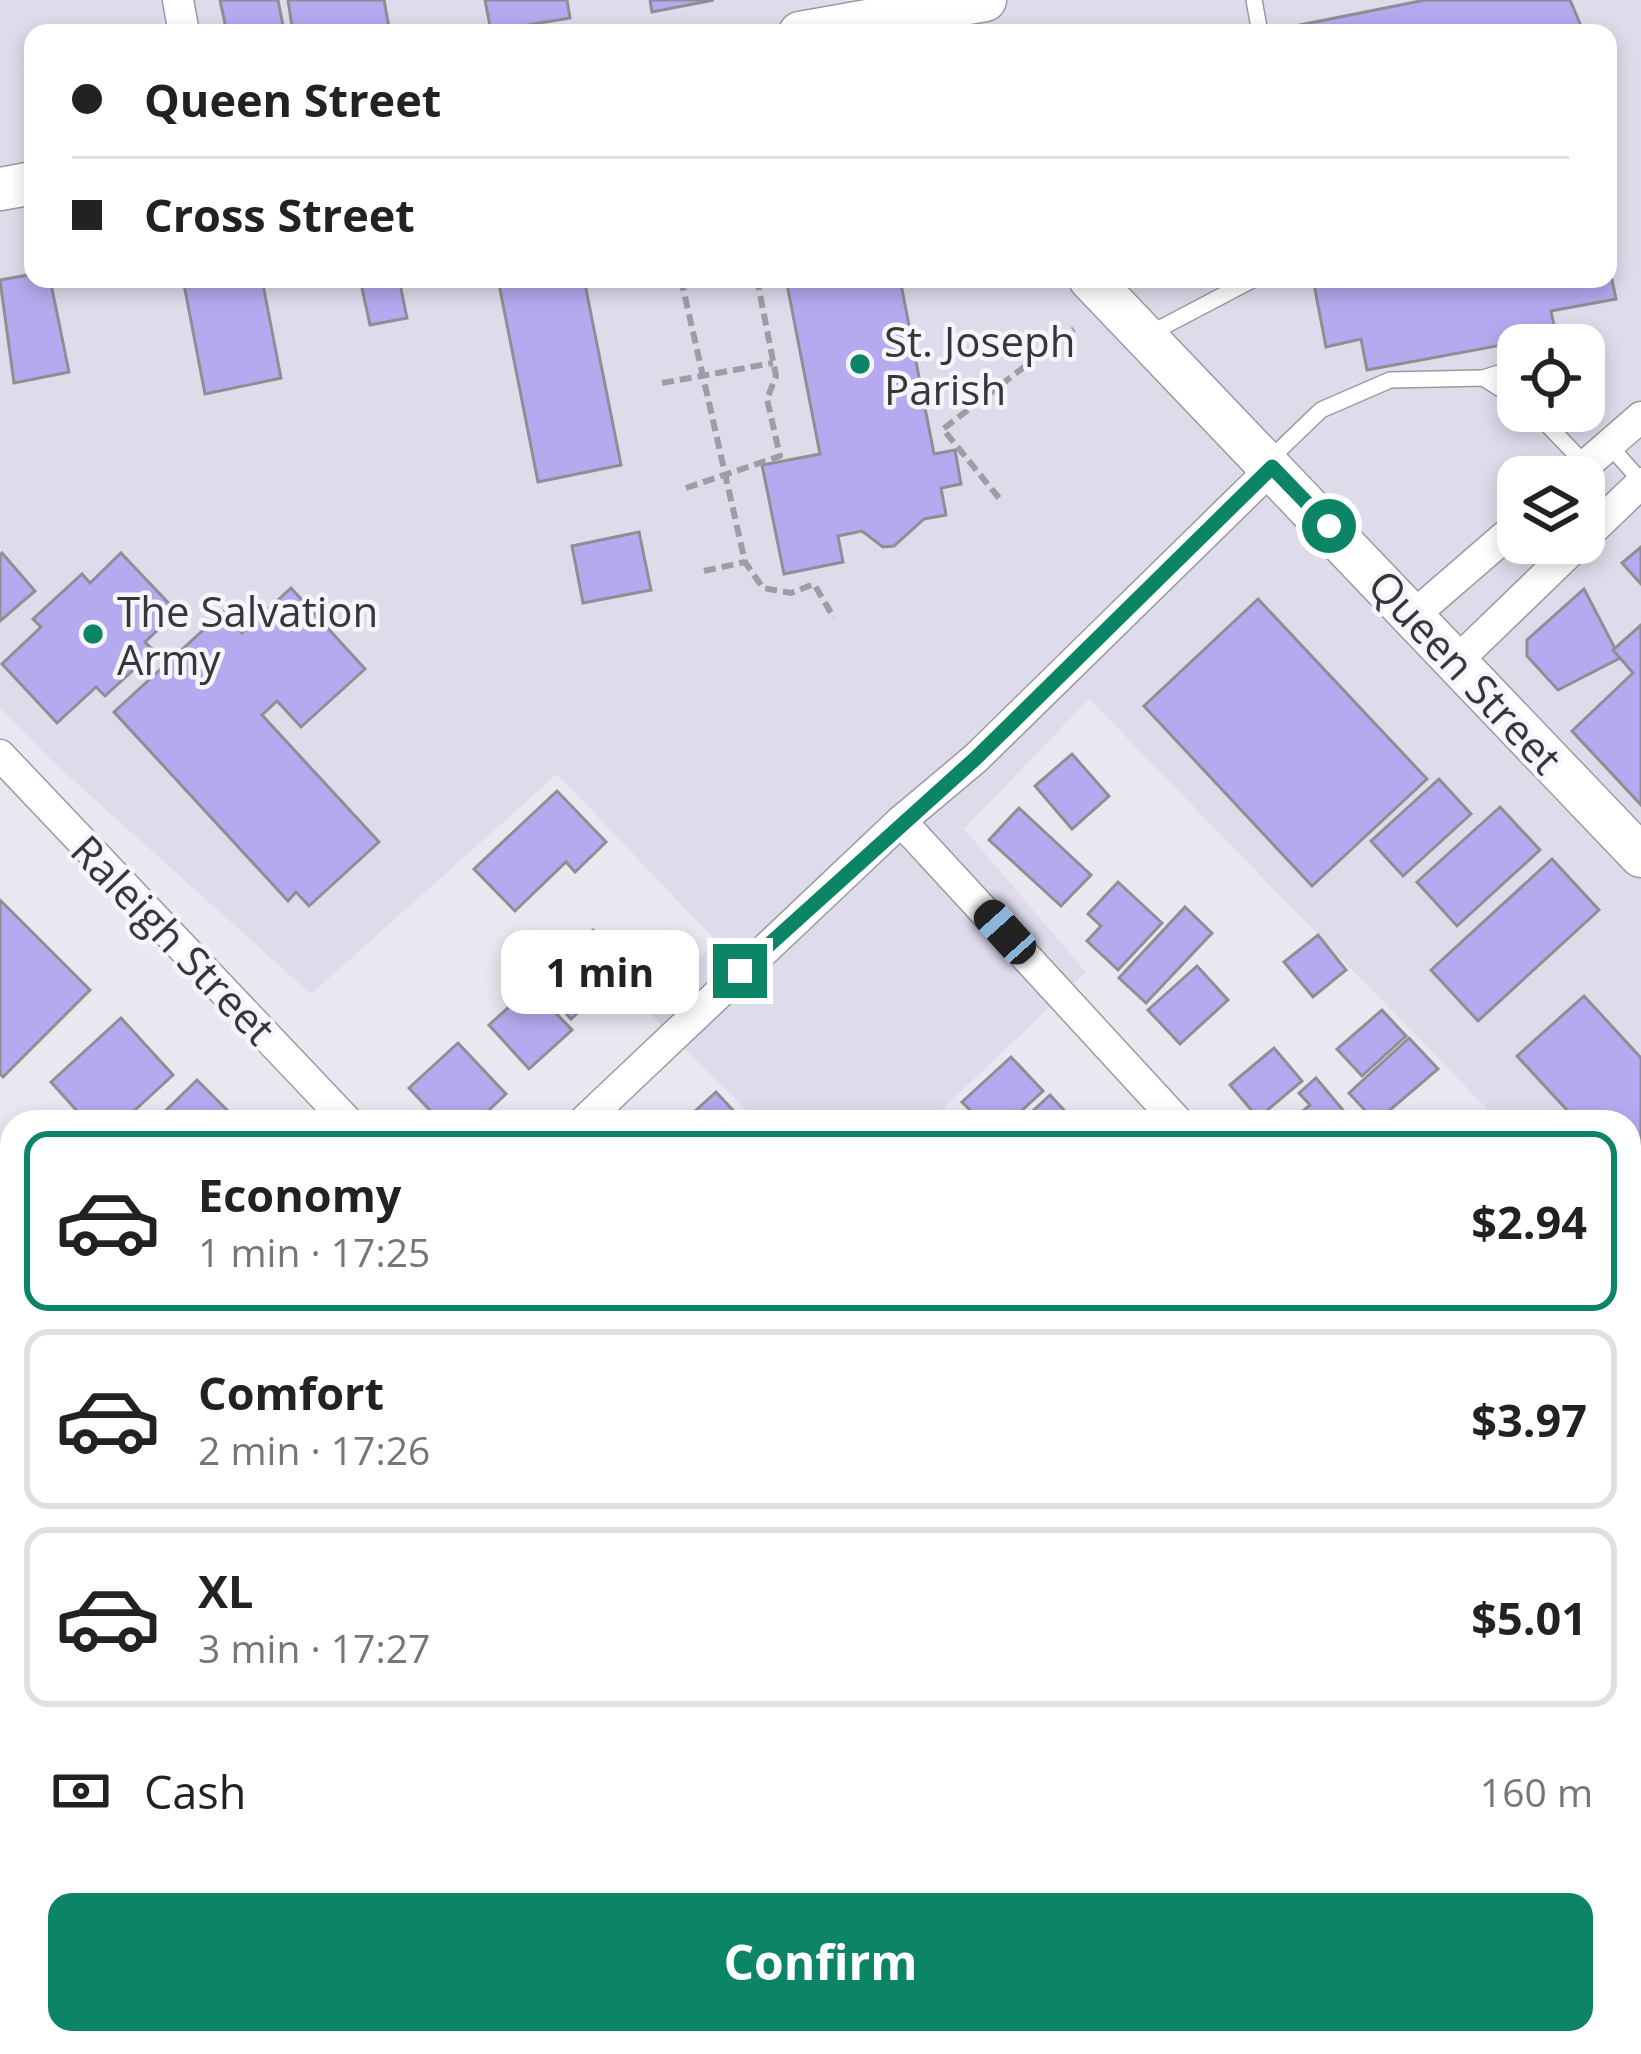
<!DOCTYPE html>
<html lang="en">
<head>
<meta charset="utf-8">
<style>
  :root { --surface:#fff; --page:#f6f6f6; --text:#222; --muted:#767676; --line:#e0e0e0; --accent:#0b8566 }
  body { margin:0; font-family:"Open Sans",sans-serif; background:var(--page); color:var(--text); height:100vh; display:flex; flex-direction:column; font-size:45px; white-space:nowrap }
  * { box-sizing:border-box; margin:0 }
  p { font-size:39px; color:var(--muted) }
  .icon { flex:none; width:66px; height:66px; fill:none; stroke:currentColor; stroke-width:2; stroke-linecap:round; stroke-linejoin:round }
  .map { position:relative; flex:1; overflow:hidden }
  .sheet { position:absolute; left:0px; top:1110px; width:1641px; height:945px; display:flex; flex-direction:column; background:var(--surface); border-radius:36px 36px 0 0; box-shadow:0 6px 18px #0003 }
  .sheet>* { flex:none }
  .hud { position:absolute; left:24px; top:24px; width:1593px; height:264px; border-radius:24px; box-shadow:0 6px 18px #0003; display:grid; align-content:center; height:264px; padding:0 48px; background:var(--surface) }
  .tools { position:absolute; left:1497px; top:324px; display:grid; gap:24px }
  .tools a { display:grid; place-items:center; width:108px; height:108px; border-radius:24px; background:var(--surface); box-shadow:0 6px 18px #0003; font-size:60px }
  .end { position:absolute; width:54px; height:54px; margin:-27px; border:15px solid #0b8566; background:#fff; box-shadow:0 0 0 6px #fff }
  .from { border-radius:50% }
  .bubble { position:absolute; height:84px; border-radius:24px; background:var(--surface); box-shadow:0 6px 18px #0003; font-size:39px; font-weight:700; line-height:84px; text-align:center }
  .car { position:absolute; width:36px; height:72px; margin:-36px -18px; border-radius:15px; box-shadow:0 0 9px 3px #0007; background:linear-gradient(#222 24%,#8ab4d8 0 40%,#222 0 76%,#8ab4d8 0 86%,#222 0) }
  .hud b { display:flex; align-items:center; gap:42px; height:114px; font-size:45px }
  .hud b+b { border-top:3px solid var(--line) }
  .hud i { width:30px; height:30px; background:var(--text) }
  ul { padding:21px 0 0; list-style:none }
  li { display:flex; align-items:center; gap:36px; height:180px; margin:0 24px 18px; padding:0 24px; border:6px solid var(--line); border-radius:24px }
  li div { flex:1 }
  li b { display:block; font-size:45px }
  li em { font-style:normal; font-weight:700 }
  li.current { border-color:var(--accent) }
  li>.icon { width:108px; height:108px; stroke-width:1.5 }
  .pay { display:flex; align-items:center; gap:30px; height:132px; padding:0 48px; font-size:45px }
  .pay p { margin-inline-start:auto }
  .cta { display:flex; gap:24px; margin-top:auto; padding:24px 48px }
  .cta a { flex:1; height:138px; border-radius:24px; background:var(--accent); color:#fff; font-size:48px; font-weight:700; line-height:138px; text-align:center }
  .map>svg:first-child { display:block }
  .built { fill:#dedceb; fill-rule:evenodd }
  .building { fill:#b6a9f0; stroke:#8f8e95; stroke-width:3 }
  .lines { fill:none; stroke-linecap:round; stroke-linejoin:round }
  .lane-casing { stroke:#9b9aa1; stroke-width:18 }
  .street-casing { stroke:#9b9aa1; stroke-width:33 }
  .secondary-casing { stroke:#9b9aa1; stroke-width:45 }
  .path { stroke:#9d9da3; stroke-width:6; stroke-dasharray:12 6; stroke-linecap:butt }
  .lane { stroke:#fff; stroke-width:15 }
  .street { stroke:#fff; stroke-width:30 }
  .secondary { stroke:#fff; stroke-width:42 }
  .rail-casing { stroke:#8a898e; stroke-width:14 }
  .rail { stroke:#f6f5fd; stroke-width:9; stroke-dasharray:27; stroke-linecap:butt }
  .route { stroke:#0b8566; stroke-width:15 }
  .poi-dot { fill:#0b8566; stroke:#f6f5fd; stroke-width:4.5 }
  .labels { text-anchor:middle; dominant-baseline:central; stroke-width:9; stroke-linejoin:round; paint-order:stroke }
  .poi-label { font-size:42px; fill:#37373a; stroke:#f6f5fd; text-anchor:start }
  .street-label { font-size:42px; fill:#37373a; stroke:#f6f5fd }
</style>
</head>
<body>
<div class="map">
<svg width="1641" height="2054" viewBox="0 0 1641 2054">
  <rect width="100%" height="100%" fill="#e9e8f0"/>
  <g class="built">
    <path d="M0,0H1641V1262L1629,1250V1122H1500L1089,699L964,829L1086,972L929,1122H758L650,1014L715,940L557,774L311,994L53,762L0,708ZM33,33H1608V279H33ZM1518,345H1584V411H1518ZM1518,477H1584V543H1518Z"/>
    <polygon points="1641,1282 1641,1573 1629,1561 1629,1293"/>
  </g>
  <g class="building">
    <polygon points="220,0 278,0 284,31 227,33"/>
    <polygon points="288,0 384,0 390,33 293,33"/>
    <polygon points="485,0 567,0 570,18 491,31"/>
    <polygon points="650,0 714,0 652,12"/>
    <polygon points="1425,0 1570,0 1584,33 1302,33 1300,25"/>
    <polygon points="1608,261 1616,299 1551,311 1556,335 1367,370 1361,339 1326,347 1313,279 1608,279"/>
    <polygon points="33,274 33,279 50,279 69,372 14,383 0,280"/>
    <polygon points="183,279 262,279 281,378 205,394"/>
    <polygon points="360,279 399,279 407,318 370,325"/>
    <polygon points="498,279 584,279 621,465 538,482"/>
    <polygon points="786,279 900,279 934,454 955,450 961,484 941,488 946,515 924,519 894,546 883,547 862,531 838,536 843,562 784,574 762,465 820,454"/>
    <polygon points="639,532 651,590 583,603 572,546"/>
    <polygon points="1641,547 1641,584 1622,563"/>
    <polygon points="2,553 35,591 0,621 0,555"/>
    <polygon points="121,553 177,612 145,642 154,651 105,696 96,687 57,723 2,664 41,627 33,619 82,574 90,583"/>
    <polygon points="291,588 365,669 301,727 277,701 262,715 379,842 309,906 296,892 288,901 114,712 223,612 242,633"/>
    <polygon points="1584,589 1620,658 1558,690 1527,656 1527,640"/>
    <polygon points="1258,599 1427,779 1312,886 1144,706"/>
    <polygon points="1641,625 1641,805 1572,731 1633,673 1613,650"/>
    <polygon points="1072,754 1109,796 1072,829 1035,786"/>
    <polygon points="1439,779 1471,814 1403,876 1371,841"/>
    <polygon points="557,791 606,842 575,872 566,862 515,911 474,869"/>
    <polygon points="1500,807 1540,850 1457,926 1417,882"/>
    <polygon points="1019,808 1091,875 1061,906 989,840"/>
    <polygon points="1552,859 1599,910 1478,1021 1431,970"/>
    <polygon points="1118,882 1162,923 1118,970 1087,941 1101,926 1088,914"/>
    <polygon points="0,900 90,990 3,1077 0,1074"/>
    <polygon points="1185,907 1212,933 1146,1003 1119,978"/>
    <polygon points="593,930 628,967 571,1019 537,981"/>
    <polygon points="1318,935 1346,970 1313,997 1284,962"/>
    <polygon points="1197,966 1228,1000 1180,1044 1148,1010"/>
    <polygon points="531,987 572,1030 529,1069 489,1025"/>
    <polygon points="1584,996 1641,1058 1641,1143 1629,1154 1629,1122 1578,1122 1517,1056"/>
    <polygon points="1382,1010 1406,1036 1362,1076 1337,1049"/>
    <polygon points="121,1018 173,1075 122,1122 87,1122 51,1082"/>
    <polygon points="1409,1038 1438,1069 1376,1122 1349,1093"/>
    <polygon points="458,1043 506,1094 476,1122 441,1122 409,1088"/>
    <polygon points="1274,1048 1302,1081 1258,1118 1230,1085"/>
    <polygon points="1011,1057 1043,1091 1009,1122 971,1122 977,1117 962,1102"/>
    <polygon points="1316,1078 1353,1122 1290,1122 1310,1105 1299,1093"/>
    <polygon points="197,1080 239,1122 154,1122"/>
    <polygon points="716,1092 744,1122 683,1122"/>
    <polygon points="1050,1095 1075,1122 1021,1122"/>
    <polygon points="1641,1317 1641,1404 1633,1412 1629,1328"/>
    <polygon points="11,1388 12,1388 12,1455 0,1443 0,1432 10,1422 0,1412 0,1399"/>
    <polygon points="0,1500 12,1513 12,1533 0,1544"/>
    <polygon points="1629,1710 1641,1727 1629,1739"/>
    <polygon points="12,1764 12,1845 0,1832 0,1775"/>
    <polygon points="433,2043 442,2043 453,2054 422,2054"/>
    <polygon points="512,2043 636,2043 646,2054 522,2054"/>
    <polygon points="856,2043 876,2043 887,2054 845,2054"/>
    <polygon points="905,2043 968,2043 957,2054 916,2054"/>
    <polygon points="1085,2043 1092,2043 1103,2054 1075,2054"/>
  </g>
  <g class="lines">
    <g class="lane-casing">
      <g id="lane">
        <polyline points="1254,0 1260,33"/>
        <polyline points="1151,333 1254,279"/>
        <polyline points="1584,347 1590,345"/>
        <polyline points="1483,378 1518,367"/>
        <polyline points="1534,411 1586,465"/>
        <polyline points="1608,444 1641,481"/>
        <polyline points="1269,460 1321,410 1390,380 1483,378 1518,400"/>
      </g>
    </g>
    <g class="street-casing">
      <g id="street">
        <polyline points="178,0 184,33"/>
        <polyline points="1572,477 1641,417"/>
        <polyline points="1584,538 1641,483"/>
        <polyline points="1414,615 1518,525"/>
        <polyline points="1458,660 1579,543"/>
        <polyline points="0,755 348,1122"/>
        <polyline points="901,821 1178,1122"/>
        <polyline points="583,1122 901,821 976,758 1272,468"/>
        <polyline points="1629,1231 1641,1220"/>
        <polyline points="1629,1601 1641,1614"/>
        <polyline points="0,1670 12,1659"/>
        <polyline points="1201,2043 1212,2054"/>
        <polyline points="754,2054 766,2043"/>
      </g>
    </g>
    <g class="secondary-casing">
      <g id="secondary">
        <polyline points="800,33 985,0"/>
        <polyline points="0,189 33,183"/>
        <polyline points="1090,279 1641,856"/>
      </g>
    </g>
    <g class="path">
      <polyline points="681,279 745,562 763,588 791,593 814,584 834,618"/>
      <polyline points="662,383 773,363"/>
      <polyline points="686,488 780,456 767,399 776,376 757,279"/>
      <polyline points="999,498 943,429 1074,329"/>
      <polyline points="704,571 745,562"/>
    </g>
    <use href="#lane" class="lane"/>
    <use href="#street" class="street"/>
    <use href="#secondary" class="secondary"/>
    <g class="rail-casing">
      <g id="rail">
        <polyline points="1629,1818 1641,1807"/>
        <polyline points="1372,2054 1384,2043"/>
      </g>
    </g>
    <use href="#rail" class="rail"/>
  </g>
  <g class="lines">
    <polyline class="route" points="740,971 976,758 1272,467 1329,526"/>
  </g>
  <g class="poi-dot">
    <circle cx="860" cy="364" r="12"/>
    <circle cx="93" cy="634" r="12"/>
  </g>
  <g class="labels">
    <g class="poi-label">
      <text x="884" y="340">St. Joseph<tspan x="884" dy="48">Parish</tspan></text>
      <text x="117" y="610">The Salvation<tspan x="117" dy="48">Army</tspan></text>
    </g>
    <g class="street-label">
      <text transform="translate(1466 671) rotate(47)">Queen Street</text>
      <text transform="translate(174 939) rotate(46)">Raleigh Street</text>
    </g>
  </g>
</svg>
<div class="tools">
<a><svg class="icon" aria-label="locate" viewBox="0 0 24 24"><circle cx="12" cy="12" r="6"/><path d="M12 2v4M12 18v4M2 12h4M18 12h4"/></svg></a>
<a><svg class="icon" aria-label="layers" viewBox="0 0 24 24"><path d="M12 4l9 5-9 5-9-5zM3 14l9 5 9-5"/></svg></a>
</div>
<i class="end from" style="left:1329px;top:526px"></i>
<i class="end" style="left:740px;top:971px"></i>
<div class="bubble" style="left:501px;top:930px;width:198px">1 min</div>
<i class="car" style="left:1005px;top:932px;rotate:318deg"></i>
<div class="hud">
<b><i class="from"></i>Queen Street</b>
<b><i></i>Cross Street</b>
</div>
<section class="sheet">
<ul>
<li class="current"><svg class="icon" aria-label="car" viewBox="0 0 24 24"><path d="M5 17H2v-5l4-1 3-4h7l3 4 3 1v5h-3M9 17h6M6 11h13"/><circle cx="7" cy="17" r="2"/><circle cx="17" cy="17" r="2"/></svg><div><b>Economy</b><p>1 min · 17:25</p></div><em>$2.94</em></li>
<li><svg class="icon" aria-label="car" viewBox="0 0 24 24"><path d="M5 17H2v-5l4-1 3-4h7l3 4 3 1v5h-3M9 17h6M6 11h13"/><circle cx="7" cy="17" r="2"/><circle cx="17" cy="17" r="2"/></svg><div><b>Comfort</b><p>2 min · 17:26</p></div><em>$3.97</em></li>
<li><svg class="icon" aria-label="car" viewBox="0 0 24 24"><path d="M5 17H2v-5l4-1 3-4h7l3 4 3 1v5h-3M9 17h6M6 11h13"/><circle cx="7" cy="17" r="2"/><circle cx="17" cy="17" r="2"/></svg><div><b>XL</b><p>3 min · 17:27</p></div><em>$5.01</em></li>
</ul>
<div class="pay"><svg class="icon" aria-label="cash" viewBox="0 0 24 24"><path d="M3 7h18v10H3z"/><circle cx="12" cy="12" r="2"/></svg>Cash<p>160 m</p></div>
<div class="cta"><a>Confirm</a></div>
</section>
</div>
</body>
</html>
